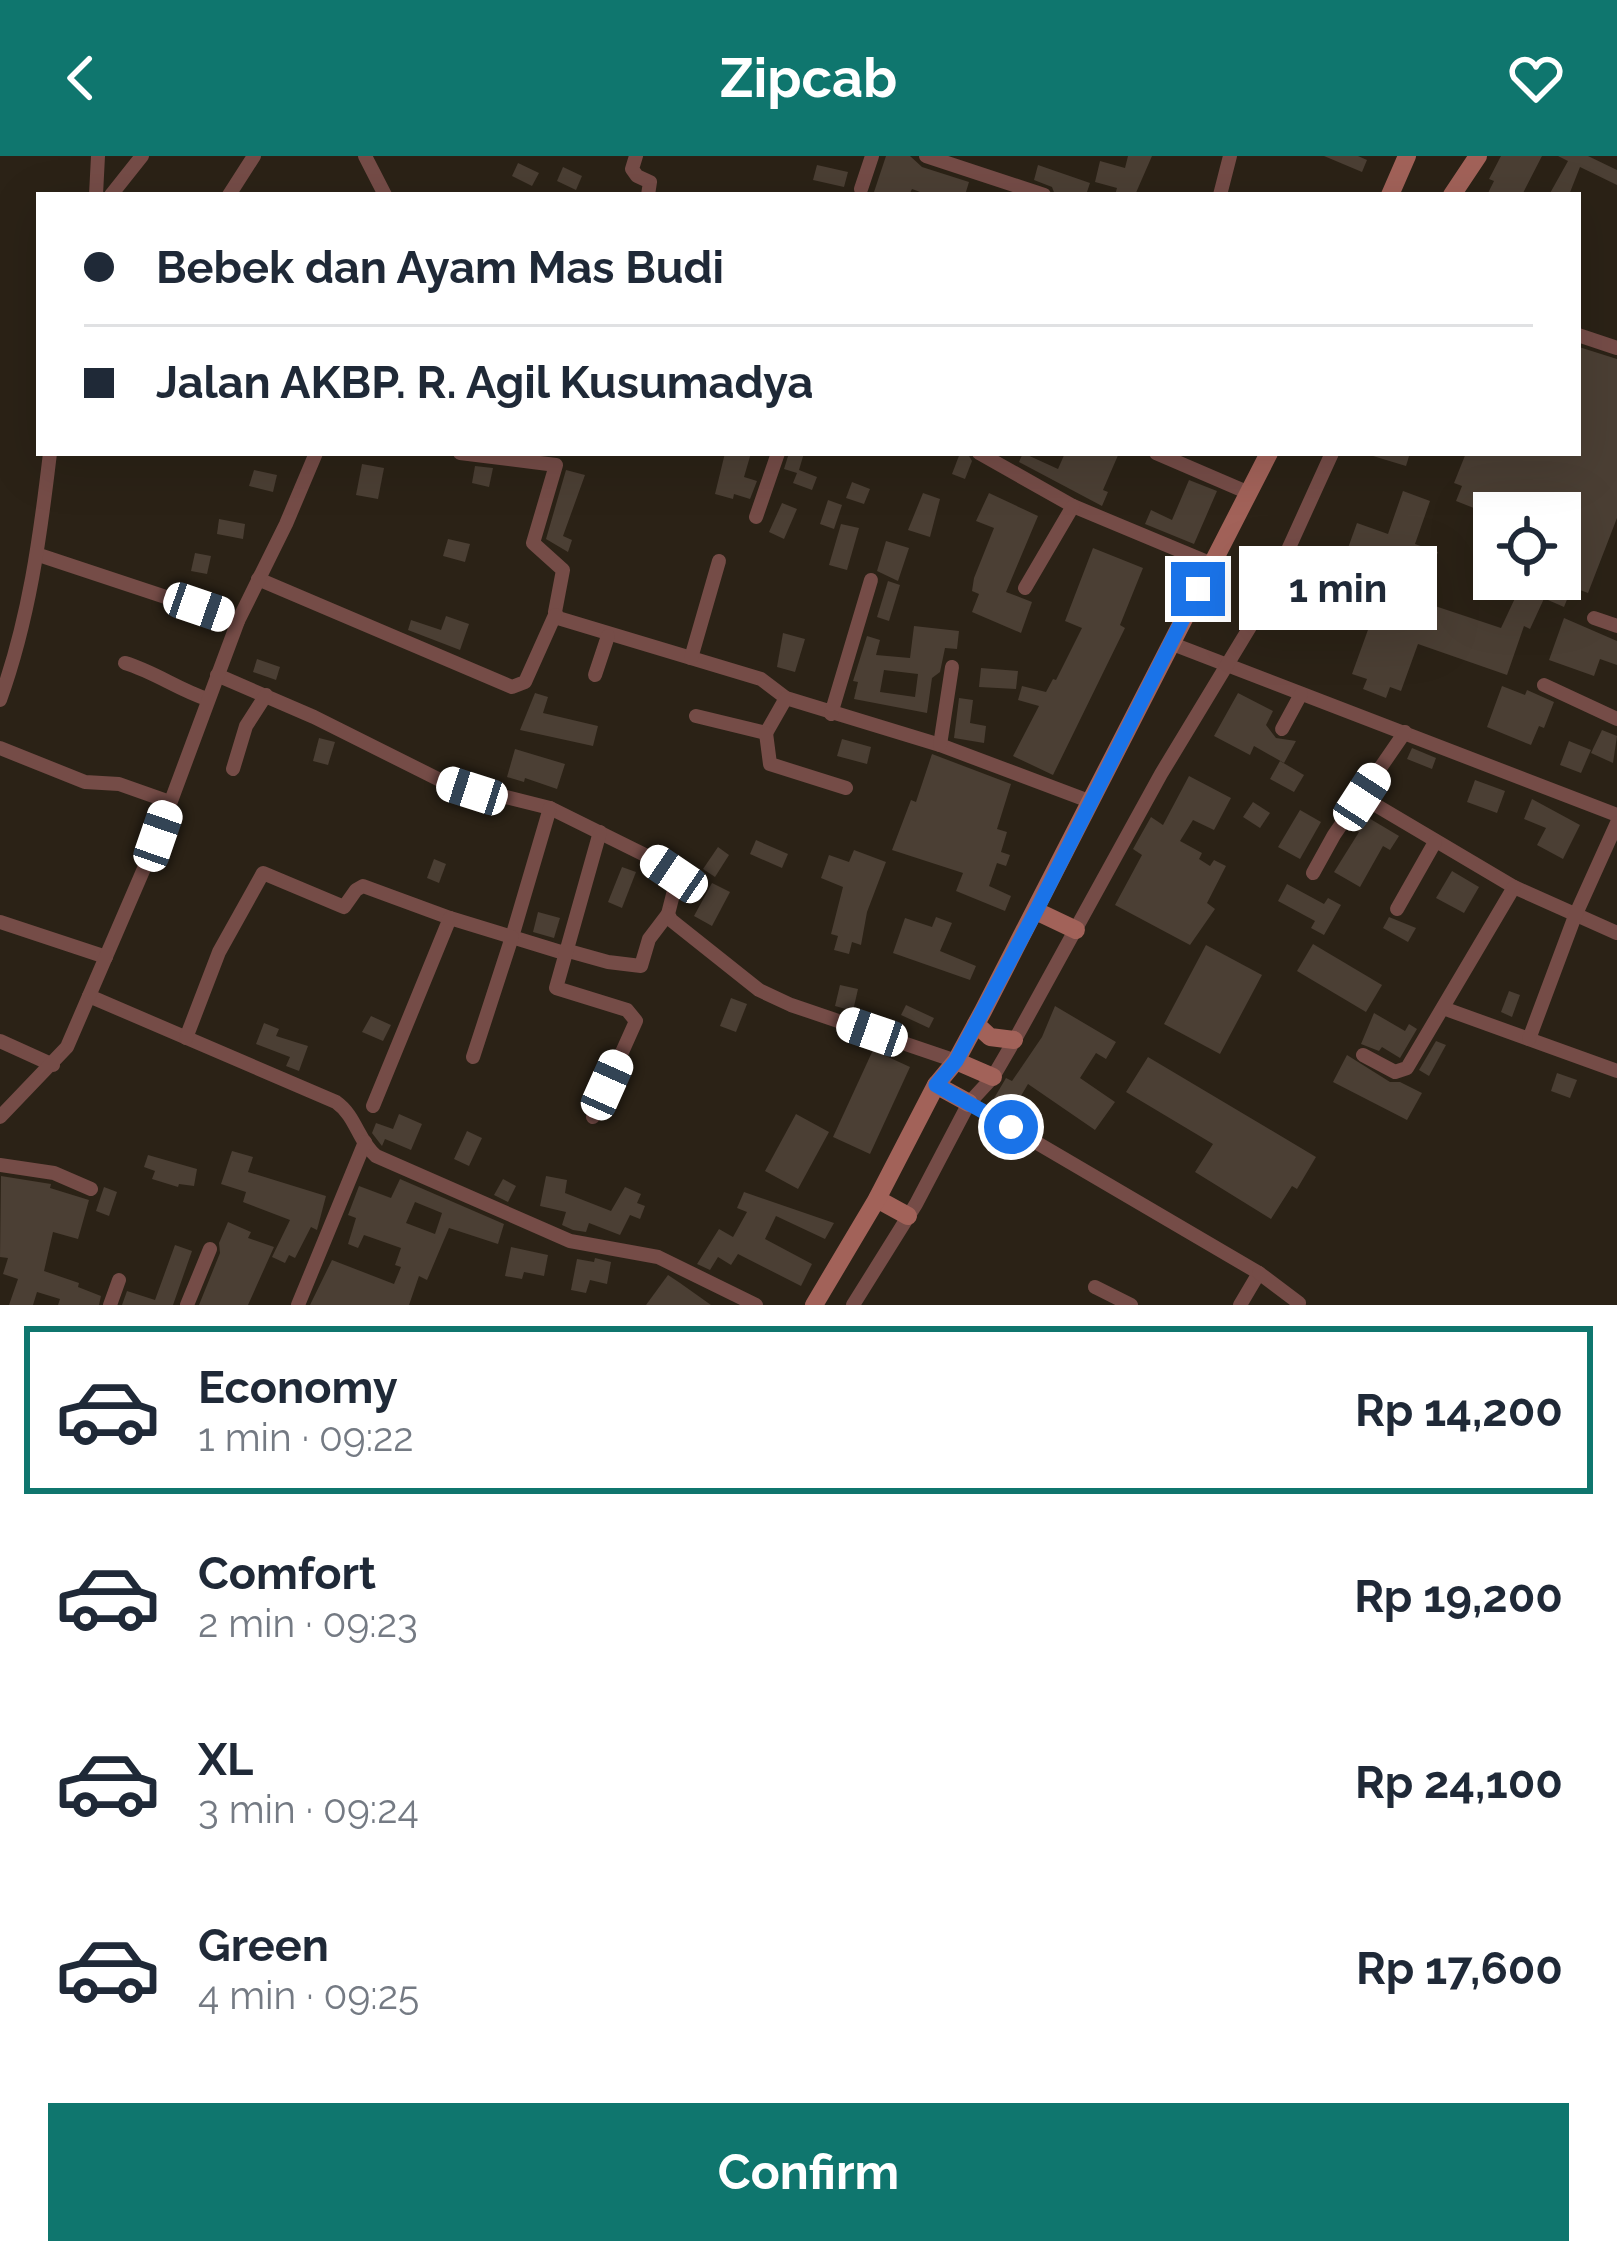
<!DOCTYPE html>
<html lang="en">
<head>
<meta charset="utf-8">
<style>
  :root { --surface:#fff; --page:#f2f2f3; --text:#1f2937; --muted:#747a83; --line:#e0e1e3; --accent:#0f766e }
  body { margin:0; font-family:Raleway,sans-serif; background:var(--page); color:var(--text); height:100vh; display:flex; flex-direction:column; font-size:45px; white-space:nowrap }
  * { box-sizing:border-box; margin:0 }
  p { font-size:39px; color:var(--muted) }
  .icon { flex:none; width:66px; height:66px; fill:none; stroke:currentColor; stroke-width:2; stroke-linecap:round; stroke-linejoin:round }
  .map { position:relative; height:1149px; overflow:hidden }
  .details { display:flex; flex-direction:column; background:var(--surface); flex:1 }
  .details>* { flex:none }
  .guide { position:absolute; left:36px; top:36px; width:1545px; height:264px; border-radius:0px; box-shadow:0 12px 48px #0002; display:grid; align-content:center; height:264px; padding:0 48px; background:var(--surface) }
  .tools { position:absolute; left:1473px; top:336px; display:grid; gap:24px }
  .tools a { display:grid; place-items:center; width:108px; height:108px; border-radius:0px; background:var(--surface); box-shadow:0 12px 48px #0002; font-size:60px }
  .end { position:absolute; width:54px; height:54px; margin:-27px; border:15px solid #1a73e8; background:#fff; box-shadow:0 0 0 6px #fff }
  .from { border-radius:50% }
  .bubble { position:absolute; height:84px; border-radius:0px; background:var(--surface); box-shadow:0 12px 48px #0002; font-size:39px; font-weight:700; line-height:84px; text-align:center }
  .car { position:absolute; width:36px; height:72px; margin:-36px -18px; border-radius:15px; box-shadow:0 0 9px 3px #0007; background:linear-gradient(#fff 24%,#345 0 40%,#fff 0 76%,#345 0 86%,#fff 0) }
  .guide b { display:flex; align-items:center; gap:42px; height:114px; font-size:45px }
  .guide b+b { border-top:3px solid var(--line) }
  .guide i { width:30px; height:30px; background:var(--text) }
  ul { padding:21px 0 0; list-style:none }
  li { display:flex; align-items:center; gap:36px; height:168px; margin:0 24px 18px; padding:0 24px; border:6px solid transparent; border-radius:0px }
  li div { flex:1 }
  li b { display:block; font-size:45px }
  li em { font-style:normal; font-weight:700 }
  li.selected { border-color:var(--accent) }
  li>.icon { width:108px; height:108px; stroke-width:1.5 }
  .button { display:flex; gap:24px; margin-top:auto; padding:24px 48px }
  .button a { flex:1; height:138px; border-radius:0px; background:var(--accent); color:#fff; font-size:48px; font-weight:700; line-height:138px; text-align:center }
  header { display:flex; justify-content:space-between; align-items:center; height:156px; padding:0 48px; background:var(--accent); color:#fff; font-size:54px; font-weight:700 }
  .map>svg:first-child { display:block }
  .building { fill:#4b3f34; fill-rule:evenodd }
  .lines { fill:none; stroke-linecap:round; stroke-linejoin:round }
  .street { stroke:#754c47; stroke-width:14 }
  .secondary { stroke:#a26259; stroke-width:18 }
  .route { stroke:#1a73e8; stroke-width:15 }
</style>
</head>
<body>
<header><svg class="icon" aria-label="back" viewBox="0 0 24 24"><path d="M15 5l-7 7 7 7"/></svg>Zipcab<svg class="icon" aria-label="heart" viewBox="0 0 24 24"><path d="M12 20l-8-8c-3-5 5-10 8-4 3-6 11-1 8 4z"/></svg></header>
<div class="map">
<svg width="1617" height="1149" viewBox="0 0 1617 1149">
  <rect width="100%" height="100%" fill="#2b2216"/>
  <g class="building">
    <polygon points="886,0 910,0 922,11 969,26 965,39 928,39 912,33 909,39 873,39"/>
    <polygon points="1128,0 1152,0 1135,39 1115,39 1117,32 1095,26 1100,5 1125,12"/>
    <polygon points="1324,0 1358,0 1367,4 1362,16"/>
    <polygon points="1501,0 1542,0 1522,39 1487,39 1494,25 1489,23"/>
    <polygon points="1558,0 1588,0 1617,14 1617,29 1580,11 1569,39 1549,39 1568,5"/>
    <polygon points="518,7 539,17 532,30 512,20"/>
    <polygon points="817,9 848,16 844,31 813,24"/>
    <polygon points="1038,9 1090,27 1086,39 1055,39 1052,31 1034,24"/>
    <polygon points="563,11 582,20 576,34 557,25"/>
    <polygon points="1579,191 1617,203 1617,362 1588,437 1572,431 1564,451 1548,444 1553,431 1557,432 1574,389 1560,383 1560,357 1494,360 1456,345 1462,330 1454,327 1466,297 1578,297"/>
    <polygon points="725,297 751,297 744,321 757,325 750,343 734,338 733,343 715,338"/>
    <polygon points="789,297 804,297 799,314 817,321 812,334 793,327 797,317 784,313"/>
    <polygon points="960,297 968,298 972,305 965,323 952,318"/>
    <polygon points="1023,297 1058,313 1065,297 1119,297 1103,334 1108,336 1102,350 1019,306"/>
    <polygon points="1373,297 1410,297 1406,310 1373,300"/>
    <polygon points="362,308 384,312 378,343 356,339"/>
    <polygon points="475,310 493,312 489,331 472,327"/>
    <polygon points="254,314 277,319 273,336 249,330"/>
    <polygon points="566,314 585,319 563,380 572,384 568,396 546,383"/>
    <polygon points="1189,324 1217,335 1194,388 1145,368 1151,354 1172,364"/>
    <polygon points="852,326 870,333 864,348 846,342"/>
    <polygon points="1403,335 1430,345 1415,388 1438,396 1420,445 1501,472 1524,423 1548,434 1530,473 1524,470 1507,519 1418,488 1401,535 1390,531 1386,542 1363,533 1367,523 1352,518 1369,471 1303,449 1317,409 1339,417 1357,367 1388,378"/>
    <polygon points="923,337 940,343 930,381 908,374"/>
    <polygon points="989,337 1038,360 1006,436 1032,446 1021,477 972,456 979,438 972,435 974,422 994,372 976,365"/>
    <polygon points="828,344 842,349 834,373 820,368"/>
    <polygon points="782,347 797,353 784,383 769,376"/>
    <polygon points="219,363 245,368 243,383 217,378"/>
    <polygon points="841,368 859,372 847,414 829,409"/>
    <polygon points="448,383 470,388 465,406 443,400"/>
    <polygon points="886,385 909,392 898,425 877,415"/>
    <polygon points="1093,392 1143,412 1120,469 1125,472 1053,619 1013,600 1039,550 1018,544 1022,530 1046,536 1053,523 1056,524 1082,472 1065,465"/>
    <polygon points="195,397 211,400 207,418 191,415"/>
    <polygon points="888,425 900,429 889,465 877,461"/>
    <polygon points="446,460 469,468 460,494 408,474 411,464 441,474"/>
    <polygon points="1564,462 1617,485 1617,509 1600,503 1594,520 1549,504"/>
    <path d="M914,470L959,475L957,493L945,492L940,516L932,522L927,557L854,543L858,526L853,525L867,480L880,484L876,499L910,502ZM884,514L918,518L915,541L880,536Z"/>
    <polygon points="783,477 805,483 795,516 777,511"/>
    <polygon points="257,503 280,511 276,524 253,516"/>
    <polygon points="981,512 1018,515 1016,533 979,531"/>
    <polygon points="1502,530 1525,539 1527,534 1554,546 1544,572 1539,570 1531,589 1487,571"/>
    <polygon points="535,537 548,541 543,557 598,570 593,590 520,574"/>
    <polygon points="1238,537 1273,555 1266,569 1276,582 1296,585 1284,607 1254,590 1250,599 1214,580"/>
    <polygon points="959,542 973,544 970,567 986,570 984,587 954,582"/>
    <polygon points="1602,574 1617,580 1613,607 1591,597"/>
    <polygon points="319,582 335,586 328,609 313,605"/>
    <polygon points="842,583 871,591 867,608 837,600"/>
    <polygon points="1569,585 1591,594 1581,617 1560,609"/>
    <polygon points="1412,592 1436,602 1432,613 1407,603"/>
    <polygon points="515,593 565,608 557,633 525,622 524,626 507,621"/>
    <polygon points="932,598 1011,628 997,673 1007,676 1001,696 1010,699 1006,710 997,707 989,730 1011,740 1005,755 956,735 963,717 892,694 911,644 916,646"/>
    <polygon points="1280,605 1304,619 1294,636 1270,623"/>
    <polygon points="1189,620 1231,642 1214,674 1193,664 1180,685 1202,697 1199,703 1210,710 1214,704 1226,710 1207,747 1215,753 1190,789 1115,749 1142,699 1133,693 1138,684 1151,661 1163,669"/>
    <polygon points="1475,624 1505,635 1497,657 1467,646"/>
    <polygon points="1532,643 1580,669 1563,703 1537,689 1546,672 1524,663"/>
    <polygon points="1253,646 1270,657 1260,672 1243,661"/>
    <polygon points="1300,654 1321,666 1300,703 1278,691"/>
    <polygon points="1362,658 1399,680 1390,694 1383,690 1360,731 1334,716 1359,676 1353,672"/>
    <polygon points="756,684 788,698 782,712 750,698"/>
    <polygon points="718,691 729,699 715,721 703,713"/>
    <polygon points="854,694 886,706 867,756 861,789 852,786 849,798 834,794 838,780 831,778 843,731 821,722 829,699 849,706"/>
    <polygon points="434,703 446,708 439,727 427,722"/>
    <polygon points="622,711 636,716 622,752 608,746"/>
    <polygon points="1452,715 1479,731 1464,757 1436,742"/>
    <polygon points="712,727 730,736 712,770 694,760"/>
    <polygon points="1287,728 1324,748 1328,742 1341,749 1324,779 1311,772 1315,765 1278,745"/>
    <polygon points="538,756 560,762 554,782 533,776"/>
    <polygon points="936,761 952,767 940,795 976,810 970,824 893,797 905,762 932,771"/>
    <polygon points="1389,761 1416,772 1408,786 1383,772"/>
    <polygon points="1313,788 1382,829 1366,856 1297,815"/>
    <polygon points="1206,789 1262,819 1220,898 1164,868"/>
    <polygon points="840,829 858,833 853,855 835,850"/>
    <polygon points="1509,835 1520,839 1512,861 1501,856"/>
    <polygon points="731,842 747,848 736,876 720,870"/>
    <polygon points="906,849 934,862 929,872 901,859"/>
    <polygon points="1055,850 1116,886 1106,903 1096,897 1080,922 1115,946 1095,974 1028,928 1012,955 993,944 1006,922 1012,925 1042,881"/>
    <polygon points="1374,857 1405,875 1409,868 1417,873 1400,902 1382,891 1379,895 1361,888"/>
    <polygon points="371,860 391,869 383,885 362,876"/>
    <polygon points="264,867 279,873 276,880 308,890 299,915 286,910 290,901 256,888"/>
    <polygon points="1436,885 1446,889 1429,920 1419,914"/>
    <polygon points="873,894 910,911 870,998 833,981"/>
    <polygon points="1347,899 1390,926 1400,926 1422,937 1407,964 1333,926"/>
    <polygon points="1148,901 1316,1001 1297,1033 1292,1030 1271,1063 1195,1016 1213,988 1126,936"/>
    <polygon points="1557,917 1577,924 1570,942 1551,935"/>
    <polygon points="399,958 422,968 411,994 385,983 382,990 372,977 376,967 393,973"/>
    <polygon points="796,958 829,976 798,1033 765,1015"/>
    <polygon points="467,975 482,982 469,1010 454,1003"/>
    <polygon points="232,995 253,1001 248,1016 326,1040 317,1074 311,1071 295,1102 289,1099 285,1107 272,1101 290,1064 243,1046 246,1036 221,1028"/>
    <polygon points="148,999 197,1013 194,1030 179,1028 178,1031 152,1023 155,1015 144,1011"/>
    <polygon points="1,1020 51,1028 50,1032 89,1044 78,1083 53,1076 44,1115 79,1127 78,1131 101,1140 99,1149 58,1149 60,1143 37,1136 33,1149 9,1149 18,1123 3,1118 8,1102 0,1101"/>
    <polygon points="546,1020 567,1024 565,1037 611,1055 625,1031 641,1038 637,1047 645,1050 640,1063 630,1059 620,1079 589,1067 586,1076 573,1074 562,1069 566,1056 540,1050"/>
    <path d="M400,1023L504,1068L498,1088L449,1072L427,1124L419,1120L409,1149H310L332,1104L394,1128L401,1111L395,1109L401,1092L364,1079L358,1092L348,1088L356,1062L348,1059L359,1030L391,1042ZM415,1046L442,1057L435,1078L406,1067Z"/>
    <polygon points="503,1023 516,1030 508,1046 494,1039"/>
    <polygon points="104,1031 117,1036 109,1060 96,1055"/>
    <polygon points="744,1036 834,1067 825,1083 776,1060 765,1083 812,1108 801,1130 738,1098 731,1109 718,1101 710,1114 697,1108 719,1073 733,1081 747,1056 737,1052"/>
    <polygon points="228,1066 251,1076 248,1082 274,1091 248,1149 199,1149 220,1097 219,1087"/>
    <polygon points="175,1089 192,1095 173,1149 122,1149 127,1135 155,1144"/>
    <polygon points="511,1091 548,1099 544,1120 524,1116 522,1123 505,1120"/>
    <polygon points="595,1102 611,1106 607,1128 590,1124 586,1137 571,1134 577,1103 594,1106"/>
    <polygon points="668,1119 680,1127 711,1149 646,1149"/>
  </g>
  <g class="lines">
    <g class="street">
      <polyline points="365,0 385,39"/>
      <polyline points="636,0 632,13 637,20 650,26 648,39"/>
      <polyline points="926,0 1044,39"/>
      <polyline points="861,33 872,0"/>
      <polyline points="96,39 98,0"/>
      <polyline points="111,39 142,0"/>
      <polyline points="229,39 254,0"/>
      <polyline points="1220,39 1230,0"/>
      <polyline points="1578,179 1617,192"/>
      <polyline points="460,297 556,309 533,387 563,414 555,456 558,462 761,523 786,542 940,589 1089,645"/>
      <polyline points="979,297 1073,350 1212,408"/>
      <polyline points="1156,297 1249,337"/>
      <polyline points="756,361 778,297"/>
      <polyline points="39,399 238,465"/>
      <polyline points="258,423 512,531 525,526 555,459"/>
      <polyline points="1025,432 1073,350"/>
      <polyline points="1594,462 1617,470"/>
      <polyline points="1170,487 1617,659"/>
      <polyline points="691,502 719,405"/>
      <path d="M125,507C155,516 177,533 207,543"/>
      <polyline points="217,519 314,561 442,625 550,652 651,702 677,723 668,758 671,764 759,834 791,849 956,905"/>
      <polyline points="595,519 608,480"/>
      <polyline points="1544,529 1617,563"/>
      <path d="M0,544C29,463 40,382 50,297"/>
      <polyline points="831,558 871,424"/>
      <polyline points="696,560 766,577 786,542"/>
      <polyline points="1282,573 1301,538"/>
      <polyline points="766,577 770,608 846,632"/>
      <polyline points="940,589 952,511"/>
      <polyline points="0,592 85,626 119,628 170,646"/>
      <polyline points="233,613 246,570 266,539"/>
      <polyline points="1362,641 1514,731 1617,777"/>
      <polyline points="550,652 512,781 564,797"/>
      <polyline points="1313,717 1334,679 1405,576"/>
      <polyline points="1397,753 1435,686"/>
      <polyline points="0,766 106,801"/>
      <polyline points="565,794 608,806 641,810 649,783 668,758"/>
      <path d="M89,840L336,946C356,960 358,985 376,1000L570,1085L658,1101L756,1149"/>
      <polyline points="1443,852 1617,915"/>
      <polyline points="186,882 219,796 263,717 344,751 356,734 363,730 450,762"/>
      <polyline points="1529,883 1575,760 1617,667"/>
      <polyline points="0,885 53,909"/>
      <polyline points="1363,899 1395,916 1407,912 1514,731"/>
      <polyline points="969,947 1259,1117 1240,1149"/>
      <polyline points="373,950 450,762 512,781 473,901"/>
      <polyline points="0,961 67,891 158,680 238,465 286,368 316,297"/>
      <polyline points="593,961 636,865 627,854 556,832 600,676"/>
      <polyline points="0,1009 54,1017 91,1033"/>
      <polyline points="1259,1117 1299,1147"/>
      <polyline points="1095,1131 1131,1149"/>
      <polyline points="110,1149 119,1124"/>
      <polyline points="187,1149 210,1093"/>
      <polyline points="298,1149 365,986"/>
      <polyline points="853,1149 916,1048 969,947 993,921 1018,878 1161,618 1262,451 1332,297"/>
    </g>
    <g class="secondary">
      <polyline points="1390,39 1407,0"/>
      <polyline points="1452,39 1478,0"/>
      <polyline points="1036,755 1076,774"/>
      <polyline points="976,868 990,881 1014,884"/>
      <polyline points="956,905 993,921"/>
      <polyline points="936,929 969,947"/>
      <polyline points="877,1043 908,1060"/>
      <polyline points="814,1149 877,1043 936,929 956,905 983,855 1269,297"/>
    </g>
  </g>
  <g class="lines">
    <polyline class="route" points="1011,971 936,929 956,905 1036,755 1198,433"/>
  </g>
</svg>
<div class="tools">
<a><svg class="icon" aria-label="locate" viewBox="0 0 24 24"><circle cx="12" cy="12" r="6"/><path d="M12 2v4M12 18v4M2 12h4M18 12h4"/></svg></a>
</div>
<i class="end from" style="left:1011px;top:971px"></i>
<i class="end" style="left:1198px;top:433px"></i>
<div class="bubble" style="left:1239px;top:390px;width:198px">1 min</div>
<i class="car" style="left:199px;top:451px;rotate:109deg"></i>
<i class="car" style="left:472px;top:635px;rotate:288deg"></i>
<i class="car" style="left:1362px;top:641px;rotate:33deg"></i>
<i class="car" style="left:158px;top:680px;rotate:19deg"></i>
<i class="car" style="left:674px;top:718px;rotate:304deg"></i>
<i class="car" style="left:872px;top:876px;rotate:289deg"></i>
<i class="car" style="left:607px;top:929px;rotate:24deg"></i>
<div class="guide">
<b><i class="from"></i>Bebek dan Ayam Mas Budi</b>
<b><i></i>Jalan AKBP. R. Agil Kusumadya</b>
</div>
</div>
<section class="details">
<ul>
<li class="selected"><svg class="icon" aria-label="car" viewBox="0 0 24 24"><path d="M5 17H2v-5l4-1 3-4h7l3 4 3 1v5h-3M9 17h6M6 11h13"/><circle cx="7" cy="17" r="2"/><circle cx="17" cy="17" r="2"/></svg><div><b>Economy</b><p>1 min · 09:22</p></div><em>Rp 14,200</em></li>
<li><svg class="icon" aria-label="car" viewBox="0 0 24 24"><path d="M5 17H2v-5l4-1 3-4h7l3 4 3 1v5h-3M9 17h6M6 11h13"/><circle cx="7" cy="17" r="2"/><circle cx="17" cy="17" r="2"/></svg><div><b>Comfort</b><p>2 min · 09:23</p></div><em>Rp 19,200</em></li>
<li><svg class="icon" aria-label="car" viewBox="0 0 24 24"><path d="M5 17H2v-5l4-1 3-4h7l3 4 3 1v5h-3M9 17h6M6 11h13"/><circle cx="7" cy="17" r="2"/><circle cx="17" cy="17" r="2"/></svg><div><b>XL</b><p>3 min · 09:24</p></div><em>Rp 24,100</em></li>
<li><svg class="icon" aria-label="car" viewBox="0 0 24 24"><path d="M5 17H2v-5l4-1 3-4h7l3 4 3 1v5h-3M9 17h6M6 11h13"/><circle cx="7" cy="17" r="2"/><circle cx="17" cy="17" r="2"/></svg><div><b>Green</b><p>4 min · 09:25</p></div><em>Rp 17,600</em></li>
</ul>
<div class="button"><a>Confirm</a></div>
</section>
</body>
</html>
